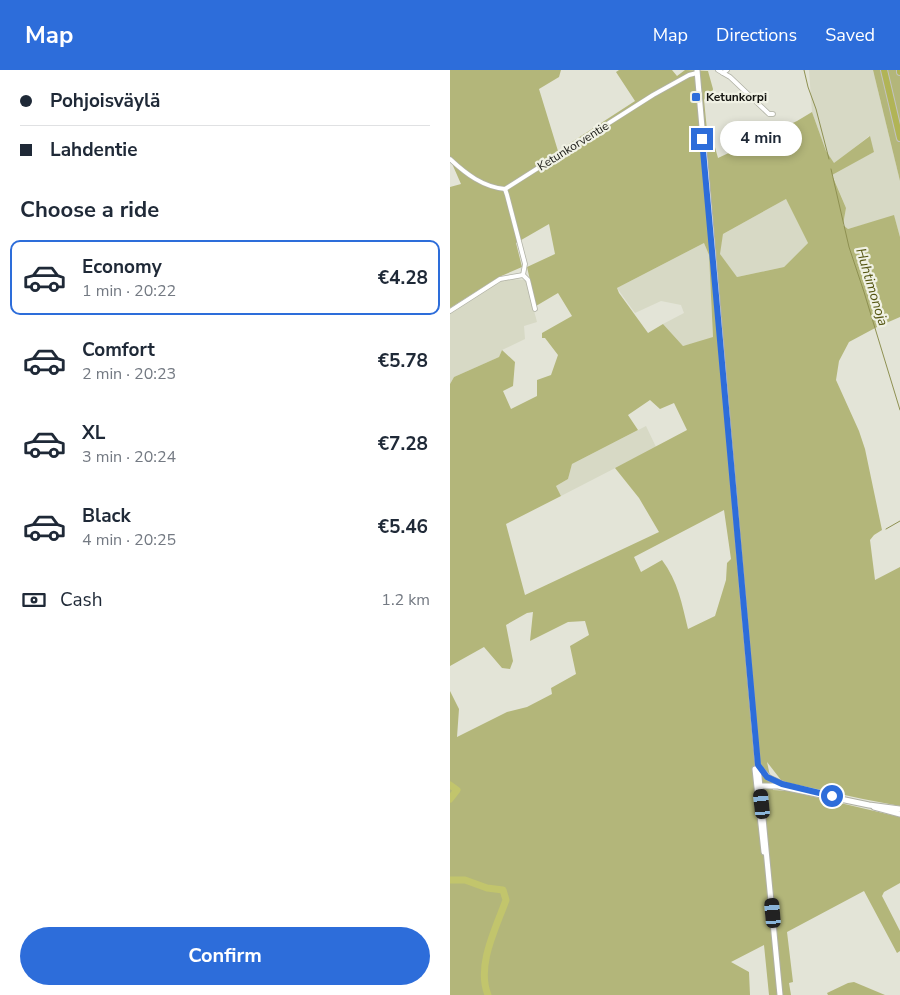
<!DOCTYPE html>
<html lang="en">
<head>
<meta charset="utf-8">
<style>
  :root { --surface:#fff; --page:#f6f6f7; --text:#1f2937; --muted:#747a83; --line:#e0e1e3; --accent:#2d6dda }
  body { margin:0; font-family:"Nunito Sans",sans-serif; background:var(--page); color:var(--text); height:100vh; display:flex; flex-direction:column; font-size:19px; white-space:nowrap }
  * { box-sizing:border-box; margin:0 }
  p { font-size:16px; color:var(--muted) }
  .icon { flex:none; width:28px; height:28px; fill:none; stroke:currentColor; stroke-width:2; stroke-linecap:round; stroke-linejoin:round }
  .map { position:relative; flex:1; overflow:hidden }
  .sheet { display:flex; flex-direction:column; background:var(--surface); width:450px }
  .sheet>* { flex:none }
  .banner { display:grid; align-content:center; height:110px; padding:0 20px; background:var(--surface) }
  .end { position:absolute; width:22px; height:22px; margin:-11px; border:6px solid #2d6dda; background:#fff; box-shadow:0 0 0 2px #fff }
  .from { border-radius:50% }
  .bubble { position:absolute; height:35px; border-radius:18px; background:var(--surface); box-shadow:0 2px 8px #0003; font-size:16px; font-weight:700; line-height:35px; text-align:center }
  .car { position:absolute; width:15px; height:30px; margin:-15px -8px; border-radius:6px; box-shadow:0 0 4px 1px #0007; background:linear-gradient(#222 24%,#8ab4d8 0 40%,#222 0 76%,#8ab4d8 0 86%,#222 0) }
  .banner b { display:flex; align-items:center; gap:18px; height:48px; font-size:19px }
  .banner b+b { border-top:1px solid var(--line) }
  .banner i { width:12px; height:12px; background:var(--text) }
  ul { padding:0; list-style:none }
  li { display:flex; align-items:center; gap:15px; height:75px; margin:0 10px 8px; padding:0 10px; border:2px solid transparent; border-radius:10px }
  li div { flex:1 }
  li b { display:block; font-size:19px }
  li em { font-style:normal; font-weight:700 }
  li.current { border-color:var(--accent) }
  li>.icon { width:45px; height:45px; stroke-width:1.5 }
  h2 { padding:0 20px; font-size:22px; line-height:60px }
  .pay { display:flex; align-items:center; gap:12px; height:55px; padding:0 20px; font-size:19px }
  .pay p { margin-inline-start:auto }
  .cta { display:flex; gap:10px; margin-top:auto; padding:10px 20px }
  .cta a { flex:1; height:58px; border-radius:30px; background:var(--accent); color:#fff; font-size:20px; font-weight:700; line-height:58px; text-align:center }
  header { display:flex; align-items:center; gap:30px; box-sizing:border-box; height:70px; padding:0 25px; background:var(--accent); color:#fff }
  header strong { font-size:24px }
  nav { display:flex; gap:28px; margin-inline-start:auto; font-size:18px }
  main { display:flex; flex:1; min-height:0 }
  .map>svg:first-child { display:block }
  .built { fill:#d7d9c5 }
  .green { fill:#b3b67a; fill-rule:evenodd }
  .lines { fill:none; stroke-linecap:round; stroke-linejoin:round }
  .stream { stroke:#8e9051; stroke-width:1 }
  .river { stroke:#c2c56c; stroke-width:7 }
  .street-casing { stroke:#b0b1a5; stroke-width:5.5 }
  .secondary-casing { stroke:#b0b1a5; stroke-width:7 }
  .highway-casing { stroke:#c2c2c1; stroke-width:8 }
  .street { stroke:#fff; stroke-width:4 }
  .secondary { stroke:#fff; stroke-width:5 }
  .highway { stroke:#b1b456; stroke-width:6 }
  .route { stroke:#2d6dda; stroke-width:6 }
  .poi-dot { fill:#2d6dda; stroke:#f0f1e4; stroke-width:2 }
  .labels { text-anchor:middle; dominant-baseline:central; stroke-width:4.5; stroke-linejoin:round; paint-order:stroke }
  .poi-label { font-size:12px; font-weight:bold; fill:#161612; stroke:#f0f1e4; text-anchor:start }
  .street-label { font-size:12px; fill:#161612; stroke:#f0f1e4 }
  .water-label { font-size:14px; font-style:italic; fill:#535411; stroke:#f0f1e4 }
</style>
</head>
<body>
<header>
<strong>Map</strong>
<nav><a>Map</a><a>Directions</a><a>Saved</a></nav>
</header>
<main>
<section class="sheet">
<div class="banner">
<b><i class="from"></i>Pohjoisväylä</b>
<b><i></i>Lahdentie</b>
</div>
<h2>Choose a ride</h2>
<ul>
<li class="current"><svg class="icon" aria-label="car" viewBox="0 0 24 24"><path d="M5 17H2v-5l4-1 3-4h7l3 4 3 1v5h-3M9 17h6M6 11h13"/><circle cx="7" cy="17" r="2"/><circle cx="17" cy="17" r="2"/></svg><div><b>Economy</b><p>1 min · 20:22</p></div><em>€4.28</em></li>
<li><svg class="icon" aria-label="car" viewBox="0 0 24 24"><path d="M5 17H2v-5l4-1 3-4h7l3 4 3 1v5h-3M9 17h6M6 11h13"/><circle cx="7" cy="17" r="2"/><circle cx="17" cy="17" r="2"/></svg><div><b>Comfort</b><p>2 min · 20:23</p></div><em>€5.78</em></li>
<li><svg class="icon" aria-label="car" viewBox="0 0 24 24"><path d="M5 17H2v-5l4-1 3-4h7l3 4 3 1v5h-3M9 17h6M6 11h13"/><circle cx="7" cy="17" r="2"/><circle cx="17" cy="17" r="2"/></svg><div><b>XL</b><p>3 min · 20:24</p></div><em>€7.28</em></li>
<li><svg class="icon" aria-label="car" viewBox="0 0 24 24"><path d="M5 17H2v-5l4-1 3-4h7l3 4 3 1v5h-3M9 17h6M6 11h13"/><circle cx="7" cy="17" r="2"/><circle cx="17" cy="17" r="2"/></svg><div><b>Black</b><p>4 min · 20:25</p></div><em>€5.46</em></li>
</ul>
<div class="pay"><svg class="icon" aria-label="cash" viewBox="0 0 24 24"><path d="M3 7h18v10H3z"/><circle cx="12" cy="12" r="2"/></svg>Cash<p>1.2 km</p></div>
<div class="cta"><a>Confirm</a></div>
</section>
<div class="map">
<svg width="450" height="925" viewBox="0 0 450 925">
  <rect width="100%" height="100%" fill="#e3e4d7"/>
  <g class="built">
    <polygon points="359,0 423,0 450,111 450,167 444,146 398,159 393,155 396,138 382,104 424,82 419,66 384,94 376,81 362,42"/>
    <polygon points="336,129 358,173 334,197 287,207 269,184 273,164"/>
    <polygon points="254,173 259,185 263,268 233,276 213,254 234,243 231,235 211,231 185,243 167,218"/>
    <polygon points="58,209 76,210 87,252 74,256 75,269 52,280 49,287 4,307 0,314 0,244 51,211"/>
    <polygon points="196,356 206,377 111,426 106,416 118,409 122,394"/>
  </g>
  <g class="green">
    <path d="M0,0H111L109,7L89,19L108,81L185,31L166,2L169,0H222L227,6L235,0L258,1L263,19L262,25H257L254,30L258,70H263L268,88L347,51L362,42L376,81L384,93L420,66L424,82L382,105L396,138L393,155L398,159L444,145L450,167V247L427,257L399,272L389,291L386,310L409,361L415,379L432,460L424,465L420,470L425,510L450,497V736L413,729L339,713L331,710L317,692L323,720L339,721L450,747V813L434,822L432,826L450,861V881L447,883L414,821L337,862L343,912L339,913L341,925H319L314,875L281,892L299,902L300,925H0V621L9,639L7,667L57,642L77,637L102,624L101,618L126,604L120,576L139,565L135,551L118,552L80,571L83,542L77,543L56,555L63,591L60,599L52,598L34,577L0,596V314L4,307L49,287L52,280L65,292L63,316L53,321L61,339L87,326V310L101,305L108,285L95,268H92V263L122,246L108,223L86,236L77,197L105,184L99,154L66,173L72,197L49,207L0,238V117L11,114L0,89ZM336,129L358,173L334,197L287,207L270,184L273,164ZM254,173L259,185L263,267L233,276L213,254L198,263L169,223L167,218ZM200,330L210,339L224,333L237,360L165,398L189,428L209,462L75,525L56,454L111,426L106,416L118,409L122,394L188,360L178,345ZM274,440L281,489L277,493L276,510L265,546L238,559C232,534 228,511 212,490L191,502L184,487Z"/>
    <polygon points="423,0 450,0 450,111"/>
    <polygon points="404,912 435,925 378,925 377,923 398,913"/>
  </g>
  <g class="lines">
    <g class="stream">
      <polyline points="354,0 358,17 366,39 379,89"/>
      <polyline points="381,99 399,177 414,222 450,340"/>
      <polyline points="436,459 450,451"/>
    </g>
    <g class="river">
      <polyline points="0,715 7,720 0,729"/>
      <path d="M0,810H15L37,818L53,820L56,830C46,858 26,896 38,925"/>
    </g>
    <g class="street-casing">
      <g id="street">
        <polyline points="268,0 273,3 277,0"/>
        <polyline points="273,3 280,7 319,44 323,44"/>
        <path d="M0,89C16,104 33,117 55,119L203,25L239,5L247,3"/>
        <polyline points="55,119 57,125 75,194 73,205"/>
        <polyline points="73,205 78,210 85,239"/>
        <polyline points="0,241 50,209 73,205"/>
      </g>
    </g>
    <g class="secondary-casing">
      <g id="secondary">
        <polyline points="247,0 305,665 330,925"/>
        <polyline points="308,696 319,708 332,714"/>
        <polyline points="305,699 314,782"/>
        <polyline points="308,716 328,716 419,735 450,739"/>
        <polyline points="424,737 450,744"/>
      </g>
    </g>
    <g class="highway-casing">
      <g id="highway">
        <polyline points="434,0 450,68"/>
        <polyline points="450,0 450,2"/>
      </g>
    </g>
    <use href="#street" class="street"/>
    <use href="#secondary" class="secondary"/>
    <use href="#highway" class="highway"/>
  </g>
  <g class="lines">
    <polyline class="route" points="252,69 308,695 317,707 332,714 382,726"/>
  </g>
  <rect class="poi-dot" x="241" y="22" width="10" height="10" rx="2.5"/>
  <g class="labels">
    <g class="poi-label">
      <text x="256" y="27">Ketunkorpi</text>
    </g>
    <g class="street-label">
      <text transform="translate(123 76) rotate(-32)">Ketunkorventie</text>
    </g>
    <g class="water-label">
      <text transform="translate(422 217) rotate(73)">Huhtimonoja</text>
    </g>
  </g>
</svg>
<i class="end from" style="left:382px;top:726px"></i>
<i class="end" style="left:252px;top:69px"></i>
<div class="bubble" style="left:270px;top:51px;width:82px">4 min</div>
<i class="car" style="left:312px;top:734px;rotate:354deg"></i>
<i class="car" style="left:323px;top:843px;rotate:355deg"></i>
</div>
</main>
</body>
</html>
